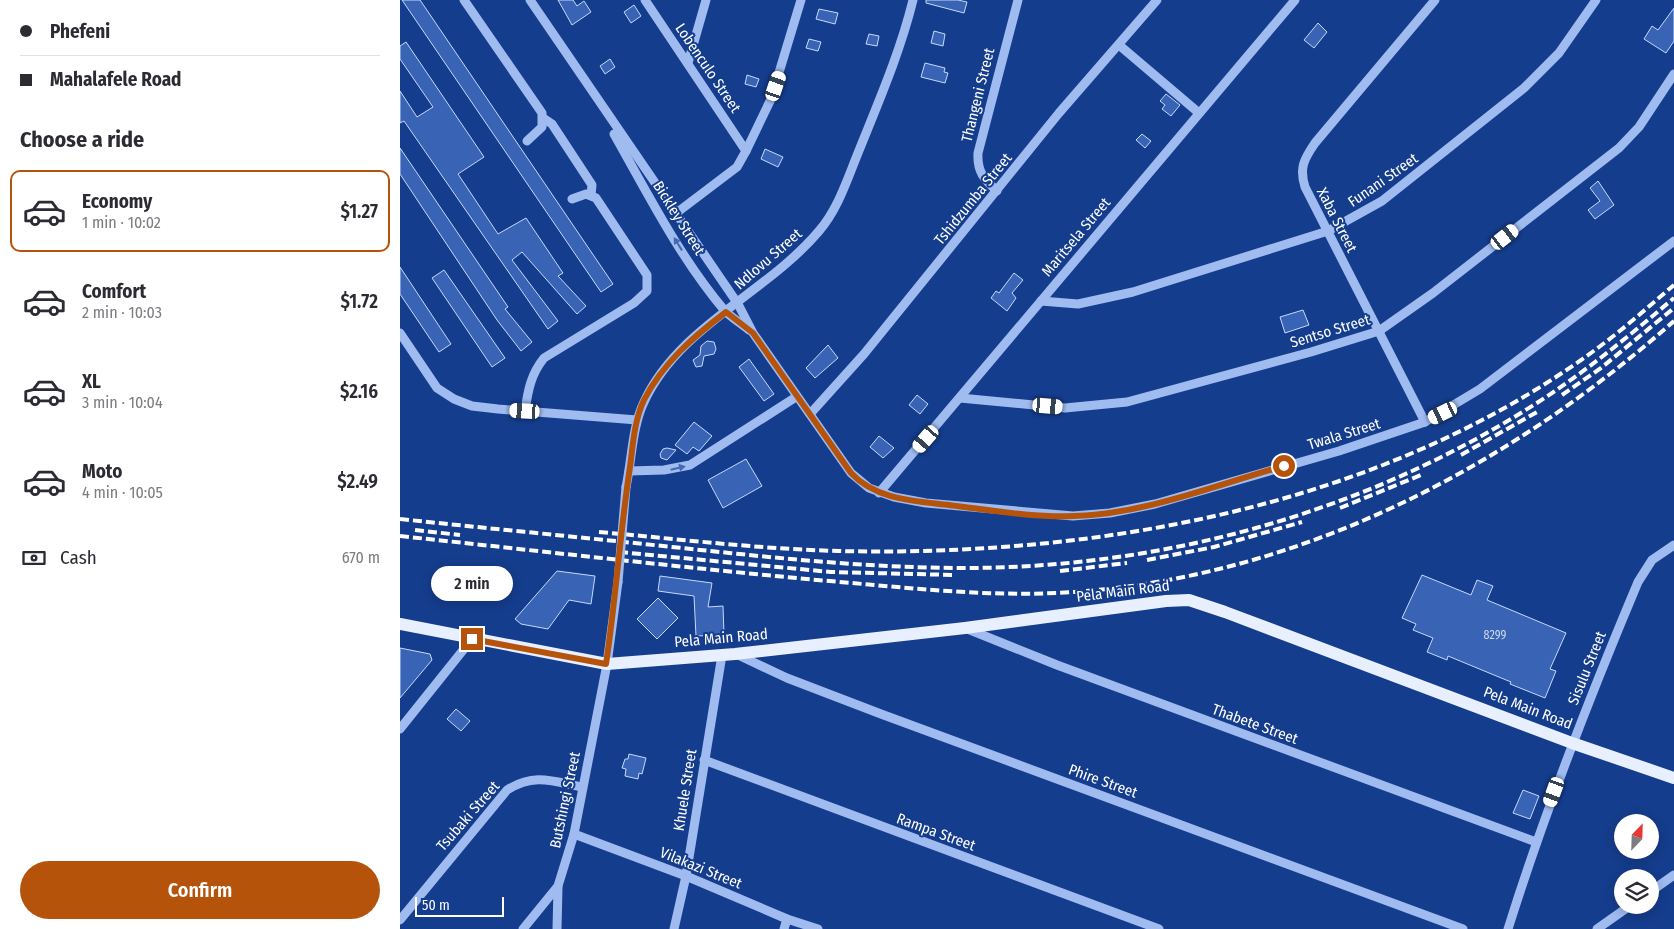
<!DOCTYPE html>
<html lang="en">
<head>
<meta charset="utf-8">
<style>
  :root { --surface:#fff; --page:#f7f7f7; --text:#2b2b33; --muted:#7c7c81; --line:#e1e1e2; --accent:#b45309 }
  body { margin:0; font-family:"Fira Sans Condensed",sans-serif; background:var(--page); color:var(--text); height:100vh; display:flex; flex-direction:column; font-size:19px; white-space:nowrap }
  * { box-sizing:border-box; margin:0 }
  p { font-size:16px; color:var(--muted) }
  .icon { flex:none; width:28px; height:28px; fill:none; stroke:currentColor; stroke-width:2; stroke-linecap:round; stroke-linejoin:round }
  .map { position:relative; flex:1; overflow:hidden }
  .sheet { display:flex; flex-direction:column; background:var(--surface); width:400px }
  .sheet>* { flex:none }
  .hud { display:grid; align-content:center; height:110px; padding:0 20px; background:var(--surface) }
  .needle { width:32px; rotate:23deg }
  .fabs { position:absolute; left:1214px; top:814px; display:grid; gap:10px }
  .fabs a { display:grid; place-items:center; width:45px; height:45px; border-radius:50%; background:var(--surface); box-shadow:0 2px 12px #0003; font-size:25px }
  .scale { position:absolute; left:15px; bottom:12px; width:89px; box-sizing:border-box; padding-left:5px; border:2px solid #fff; border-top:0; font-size:14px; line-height:18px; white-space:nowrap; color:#fff; -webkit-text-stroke:4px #153d8d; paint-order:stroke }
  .end { position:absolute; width:22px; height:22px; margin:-11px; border:6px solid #b45309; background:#fff; box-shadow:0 0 0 2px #fff }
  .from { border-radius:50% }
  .bubble { position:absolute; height:35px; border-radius:18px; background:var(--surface); box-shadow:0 2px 12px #0003; font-size:16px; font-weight:600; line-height:35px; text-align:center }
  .car { position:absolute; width:15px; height:30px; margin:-15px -8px; border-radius:6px; box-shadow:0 0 4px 1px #0007; background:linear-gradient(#fff 24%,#345 0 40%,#fff 0 76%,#345 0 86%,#fff 0) }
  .hud b { display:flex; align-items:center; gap:18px; height:48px; font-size:19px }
  .hud b+b { border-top:1px solid var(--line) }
  .hud i { width:12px; height:12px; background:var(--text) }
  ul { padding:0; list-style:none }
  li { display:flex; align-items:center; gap:15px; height:82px; margin:0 10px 8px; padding:0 10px; border:2px solid transparent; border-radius:10px }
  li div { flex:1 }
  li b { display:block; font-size:19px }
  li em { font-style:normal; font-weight:600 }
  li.selected { border-color:var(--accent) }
  li>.icon { width:45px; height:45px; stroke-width:1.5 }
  h2 { padding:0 20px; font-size:22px; line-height:60px }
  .pay { display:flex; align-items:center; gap:12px; height:55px; padding:0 20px; font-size:19px }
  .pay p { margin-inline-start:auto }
  .primary-button { display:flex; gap:10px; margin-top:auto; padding:10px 20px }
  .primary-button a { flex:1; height:58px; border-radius:30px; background:var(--accent); color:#fff; font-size:20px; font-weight:600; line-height:58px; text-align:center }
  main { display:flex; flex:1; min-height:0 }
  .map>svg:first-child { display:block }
  .building { fill:#3963b4; stroke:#c5d9fc }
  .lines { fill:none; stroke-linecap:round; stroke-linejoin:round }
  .minor { stroke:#9fbbf0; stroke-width:9 }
  .major { stroke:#e8efff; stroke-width:12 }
  .rail { stroke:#fff; stroke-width:4; stroke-dasharray:9 4; stroke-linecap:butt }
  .minor-bridge { stroke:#9fbbf0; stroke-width:9 }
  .oneway { fill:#4569b0 }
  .route { stroke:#b45309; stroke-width:6 }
  .labels { text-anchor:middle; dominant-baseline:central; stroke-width:4; stroke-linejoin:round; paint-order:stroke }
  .number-label { font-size:12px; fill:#ced8ec }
  .street-label { font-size:15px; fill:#fff; stroke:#153d8d }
</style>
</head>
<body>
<main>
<section class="sheet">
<div class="hud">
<b><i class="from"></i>Phefeni</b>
<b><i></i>Mahalafele Road</b>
</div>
<h2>Choose a ride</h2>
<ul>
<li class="selected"><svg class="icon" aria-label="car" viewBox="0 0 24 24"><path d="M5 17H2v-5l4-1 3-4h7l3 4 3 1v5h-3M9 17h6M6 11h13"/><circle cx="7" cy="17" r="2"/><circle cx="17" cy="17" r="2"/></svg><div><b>Economy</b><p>1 min · 10:02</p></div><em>$1.27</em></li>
<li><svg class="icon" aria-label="car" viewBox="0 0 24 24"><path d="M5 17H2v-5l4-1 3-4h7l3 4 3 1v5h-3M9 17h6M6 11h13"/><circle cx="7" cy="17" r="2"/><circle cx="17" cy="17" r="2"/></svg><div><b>Comfort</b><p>2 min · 10:03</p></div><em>$1.72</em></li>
<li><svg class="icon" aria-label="car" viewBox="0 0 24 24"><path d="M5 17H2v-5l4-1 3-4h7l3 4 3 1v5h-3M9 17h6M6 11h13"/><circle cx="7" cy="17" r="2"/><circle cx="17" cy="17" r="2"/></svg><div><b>XL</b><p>3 min · 10:04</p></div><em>$2.16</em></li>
<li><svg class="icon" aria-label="car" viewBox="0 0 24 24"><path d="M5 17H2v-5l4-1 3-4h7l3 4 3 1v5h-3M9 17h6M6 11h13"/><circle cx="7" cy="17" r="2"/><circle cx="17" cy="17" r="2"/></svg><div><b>Moto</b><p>4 min · 10:05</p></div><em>$2.49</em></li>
</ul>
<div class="pay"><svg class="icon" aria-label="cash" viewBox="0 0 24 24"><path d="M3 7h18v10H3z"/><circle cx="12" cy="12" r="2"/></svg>Cash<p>670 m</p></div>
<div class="primary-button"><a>Confirm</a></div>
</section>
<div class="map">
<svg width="1274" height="929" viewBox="0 0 1274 929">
  <rect width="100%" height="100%" fill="#153d8d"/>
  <g class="building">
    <polygon points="2,0 20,0 213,284 201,292"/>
    <polygon points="158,0 173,0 177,6 184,1 191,12 172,25"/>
    <polygon points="526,0 558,0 567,2 564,13 526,3"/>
    <polygon points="234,5 241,16 231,23 224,12"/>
    <polygon points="1274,8 1274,41 1266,53 1244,39 1252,26 1258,30"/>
    <polygon points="419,9 438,13 435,24 416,19"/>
    <polygon points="918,23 927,32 914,48 904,40"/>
    <polygon points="534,31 545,34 543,46 531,43"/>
    <polygon points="469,34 479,36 477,46 466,44"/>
    <polygon points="409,39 421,42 418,51 406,48"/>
    <polygon points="6,42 84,157 58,174 98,234 126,218 163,273 158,276 186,306 177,314 122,252 112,260 158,321 148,329 4,121 0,123 0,91 17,117 33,107 0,59 0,46"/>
    <polygon points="210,59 215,67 205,74 200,66"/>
    <polygon points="525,63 545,68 544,72 548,73 545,83 521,77"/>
    <polygon points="347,75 359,79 356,87 345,84"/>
    <polygon points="766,94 780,105 771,116 762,109 765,105 760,101"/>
    <polygon points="742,134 751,141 745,148 736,140"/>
    <polygon points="0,148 108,307 105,309 132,342 121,351 97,320 0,174"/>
    <polygon points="365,149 383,157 378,167 361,159"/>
    <polygon points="1198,181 1214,205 1195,219 1188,210 1200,201 1190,188"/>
    <polygon points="0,267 51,344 39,352 0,294"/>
    <polygon points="44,270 105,358 92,367 32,278"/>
    <polygon points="614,273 623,280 612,293 616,298 607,311 591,298 596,291 599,293"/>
    <polygon points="903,310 909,325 885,333 880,317"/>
    <polygon points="307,341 314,342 316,349 314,354 304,356 302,366 296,367 293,360 300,355 301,346"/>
    <polygon points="428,345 438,358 415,378 406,368"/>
    <polygon points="349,359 374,394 364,401 339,367"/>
    <polygon points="517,395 528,404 520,414 509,405"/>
    <polygon points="294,422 312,436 299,451 293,447 287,454 275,445"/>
    <polygon points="479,436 494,448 483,458 470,447"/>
    <polygon points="267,448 276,450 267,460 261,458 260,454 263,449"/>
    <polygon points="346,459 362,486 323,508 308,480"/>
    <polygon points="157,571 195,576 191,604 169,600 148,629 121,624 115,619"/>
    <polygon points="1022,575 1071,595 1077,580 1093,586 1087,600 1166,633 1150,669 1156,671 1145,698 1110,684 1111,682 1048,656 1047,660 1027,652 1033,638 1013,630 1016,624 1002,618"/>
    <polygon points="260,576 312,583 308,607 323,606 324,635 296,636 294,596 258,591"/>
    <polygon points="258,598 278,618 257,639 237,619"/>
    <polygon points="0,648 30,654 32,660 0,698"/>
    <polygon points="56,709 70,721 61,731 47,719"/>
    <polygon points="229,754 246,758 242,774 239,773 238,779 225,776 226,769 222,768 225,759 228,759"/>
    <polygon points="1123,790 1139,796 1130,819 1113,813"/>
  </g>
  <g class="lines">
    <g class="minor">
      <polyline points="64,0 142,113 142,127 127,141"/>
      <polyline points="130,0 338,304 353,333 451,473 469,488 494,497 526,503 673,516 710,513 755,504 939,451 1025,422 1080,389 1274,241"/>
      <polyline points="245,0 346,151"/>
      <polyline points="719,45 799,113"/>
      <polyline points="288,63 306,0"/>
      <polyline points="143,118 152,124 192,185 191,195"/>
      <path d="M214,134C248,194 280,258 325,311C332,318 342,324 349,330"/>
      <path d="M597,191C584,179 577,172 578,153L618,0"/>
      <polyline points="275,214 337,167 346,151 371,99 401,0"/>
      <polyline points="641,301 678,304 733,292 928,231 982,201 1124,88 1159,53 1196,0"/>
      <polyline points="0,333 37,388 54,399 72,406 98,409 237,420"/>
      <polyline points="560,398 665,408 727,402 911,352 979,331 1033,293 1219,148 1239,127 1274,74"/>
      <path d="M125,411C128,390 131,374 144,358L234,303L247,291V275L196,198L186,194L172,199"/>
      <polyline points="410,414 464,354 659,113 757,0"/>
      <path d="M1025,422L905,187C899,168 904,159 915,143L1035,0"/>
      <polyline points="229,471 264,470 290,465 396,397"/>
      <path d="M226,487C232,459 232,427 244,402C279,326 367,293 419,231C438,209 447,180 458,153C478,103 500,53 513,0"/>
      <polyline points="479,493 895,0"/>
      <polyline points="565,628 657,665 1136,842"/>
      <polyline points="336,654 387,678 481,714 1063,929"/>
      <polyline points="0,729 72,639"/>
      <polyline points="304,760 759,929"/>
      <polyline points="174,834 286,876 387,919 418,929"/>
      <polyline points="1250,892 1274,875"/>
      <path d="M0,920L107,790C134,773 152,781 182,787"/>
      <polyline points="123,929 158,886 174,834 207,664 218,582"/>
      <polyline points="157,929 158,887"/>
      <polyline points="274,929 286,876 322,655"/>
      <polyline points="384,929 387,919"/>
      <path d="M1108,929C1145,811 1190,696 1238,582L1252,560L1274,545"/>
      <polyline points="1197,929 1231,905"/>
    </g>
    <polyline class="major" points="0,624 207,664 335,654 565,628 766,601 789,600 825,612 1172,743 1274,778"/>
    <g class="rail">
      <polyline points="1162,395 1201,368 1274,308"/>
      <polyline points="1061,455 1137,412"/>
      <polyline points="940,508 1021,475"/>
      <path d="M0,519C94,529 188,538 282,548C376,558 470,568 565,568C771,568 980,508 1152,393C1195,364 1235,331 1274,298"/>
      <polyline points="15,530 60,535"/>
      <path d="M199,532C279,539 358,549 439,551C700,557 985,506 1199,347C1225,328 1249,306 1274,285"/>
      <path d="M0,536C139,551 278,567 417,580C503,587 588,598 674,592C900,576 1106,469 1274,321"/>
      <polyline points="219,552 431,572 555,575"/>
      <polyline points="747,560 814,547 902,522"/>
      <polyline points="660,571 727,563"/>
    </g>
    <polyline class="minor-bridge" points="218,582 226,487"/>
  </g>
  <defs><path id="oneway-solid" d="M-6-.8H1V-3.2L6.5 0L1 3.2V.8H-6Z" transform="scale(1.25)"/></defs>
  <g class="oneway">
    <use href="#oneway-solid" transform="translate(278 244) rotate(-122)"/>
    <use href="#oneway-solid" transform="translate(278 468) rotate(-13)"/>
  </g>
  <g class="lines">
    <path class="route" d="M72,639L206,664C216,598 220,532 230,467C233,445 234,421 244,400C263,363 293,337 326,312L353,333L451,473C476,500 515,501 549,505C590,510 633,518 674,516C746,514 815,485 884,466"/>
  </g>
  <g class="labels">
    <g class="number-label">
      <text x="1095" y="635">8299</text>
    </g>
    <g class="street-label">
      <text transform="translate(308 68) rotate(56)">Lobenculo Street</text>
      <text transform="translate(578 95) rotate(-76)">Thangeni Street</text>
      <text transform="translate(983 180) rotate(-35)">Funani Street</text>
      <text transform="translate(573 199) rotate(-51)">Tshidzumba Street</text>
      <text transform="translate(279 218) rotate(58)">Bickley Street</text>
      <text transform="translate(937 220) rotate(63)">Xaba Street</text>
      <text transform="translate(676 237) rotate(-50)">Maritsela Street</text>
      <text transform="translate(368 259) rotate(-41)">Ndlovu Street</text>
      <text transform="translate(930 331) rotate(-17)">Sentso Street</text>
      <text transform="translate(944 434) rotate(-17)">Twala Street</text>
      <text transform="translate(723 591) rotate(-7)">Pela Main Road</text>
      <text transform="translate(321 638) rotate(-5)">Pela Main Road</text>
      <text transform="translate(1187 668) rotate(-68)">Sisulu Street</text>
      <text transform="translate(1128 708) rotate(21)">Pela Main Road</text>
      <text transform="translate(855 724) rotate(20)">Thabete Street</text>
      <text transform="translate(703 781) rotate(20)">Phire Street</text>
      <text transform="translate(285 790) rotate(-81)">Khuele Street</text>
      <text transform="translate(165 800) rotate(-78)">Butshingi Street</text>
      <text transform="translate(68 816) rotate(-49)">Tsubaki Street</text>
      <text transform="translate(536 832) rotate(20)">Rampa Street</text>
      <text transform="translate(301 868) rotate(22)">Vilakazi Street</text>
    </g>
  </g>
</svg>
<div class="fabs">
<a><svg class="needle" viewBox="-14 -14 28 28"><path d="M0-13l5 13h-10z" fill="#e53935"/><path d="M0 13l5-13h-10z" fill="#7c7c81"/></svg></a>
<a><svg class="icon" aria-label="layers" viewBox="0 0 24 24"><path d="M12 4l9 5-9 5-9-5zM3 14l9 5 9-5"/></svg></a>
</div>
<div class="scale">50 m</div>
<i class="end from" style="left:884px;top:466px"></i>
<i class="end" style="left:72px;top:639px"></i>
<div class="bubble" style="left:31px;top:566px;width:82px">2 min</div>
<i class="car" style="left:376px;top:86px;rotate:19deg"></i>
<i class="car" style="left:1105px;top:237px;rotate:52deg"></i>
<i class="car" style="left:648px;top:406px;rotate:95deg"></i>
<i class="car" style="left:125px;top:411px;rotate:273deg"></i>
<i class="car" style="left:1043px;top:413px;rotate:244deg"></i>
<i class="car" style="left:526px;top:439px;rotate:221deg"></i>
<i class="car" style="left:1154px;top:792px;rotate:200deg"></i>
</div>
</main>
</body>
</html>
